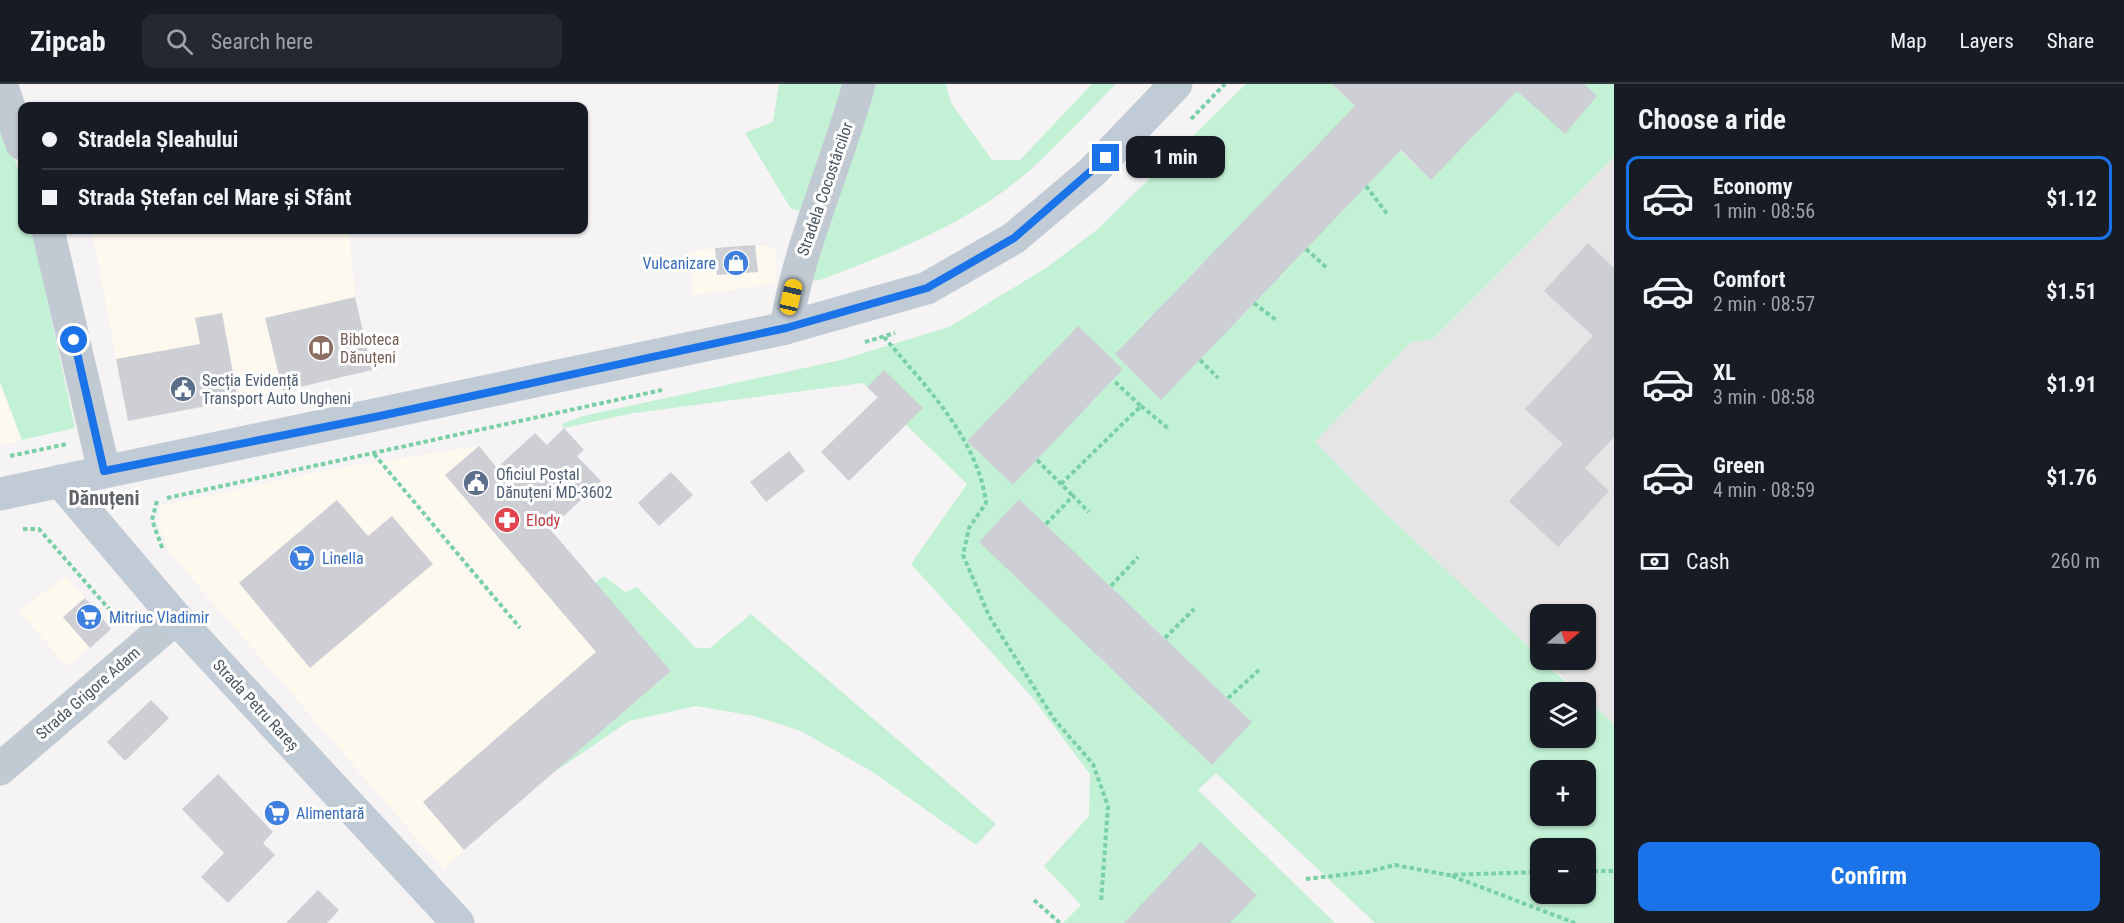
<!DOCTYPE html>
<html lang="en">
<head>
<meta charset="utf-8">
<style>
  :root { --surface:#171b24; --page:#242831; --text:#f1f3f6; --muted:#9ea1a6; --line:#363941; --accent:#1a73e8 }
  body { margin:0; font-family:"Roboto Condensed",sans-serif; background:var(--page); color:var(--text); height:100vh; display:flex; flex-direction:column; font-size:22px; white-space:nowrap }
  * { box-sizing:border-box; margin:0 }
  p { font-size:20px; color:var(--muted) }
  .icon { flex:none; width:33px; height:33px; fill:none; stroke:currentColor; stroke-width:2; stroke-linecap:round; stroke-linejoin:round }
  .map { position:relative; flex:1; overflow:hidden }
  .sheet { display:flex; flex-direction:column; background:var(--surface); width:510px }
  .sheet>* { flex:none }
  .hud { position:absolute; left:18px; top:18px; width:570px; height:132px; border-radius:12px; box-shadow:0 2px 4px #0004; display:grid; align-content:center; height:132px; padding:0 24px; background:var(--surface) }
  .needle { width:39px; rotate:71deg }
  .fabs { position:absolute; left:1530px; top:520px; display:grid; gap:12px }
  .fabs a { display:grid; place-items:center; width:66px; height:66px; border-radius:12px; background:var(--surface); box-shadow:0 2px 4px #0004; font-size:30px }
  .end { position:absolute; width:27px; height:27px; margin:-14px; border:8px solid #1a73e8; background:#fff; box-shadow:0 0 0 3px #fff }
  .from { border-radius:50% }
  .bubble { position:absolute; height:42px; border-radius:12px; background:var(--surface); box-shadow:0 2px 4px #0004; font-size:20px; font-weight:700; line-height:42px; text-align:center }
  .car { position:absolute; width:18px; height:36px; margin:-18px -9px; border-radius:8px; box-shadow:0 0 4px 2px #0007; background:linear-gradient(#f5c518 24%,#345 0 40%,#f5c518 0 76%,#345 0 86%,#f5c518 0) }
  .hud b { display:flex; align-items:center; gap:21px; height:57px; font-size:22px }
  .hud b+b { border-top:2px solid var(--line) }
  .hud i { width:15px; height:15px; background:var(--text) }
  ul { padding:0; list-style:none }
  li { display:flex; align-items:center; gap:18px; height:84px; margin:0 12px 9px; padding:0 12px; border:3px solid transparent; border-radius:12px }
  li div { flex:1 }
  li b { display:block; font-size:22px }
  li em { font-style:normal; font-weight:700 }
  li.active { border-color:var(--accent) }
  li>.icon { width:54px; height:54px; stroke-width:1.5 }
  h2 { padding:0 24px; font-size:27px; line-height:72px }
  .pay { display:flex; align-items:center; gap:15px; height:66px; padding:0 24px; font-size:22px }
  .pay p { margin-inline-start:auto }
  .primary-button { display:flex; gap:12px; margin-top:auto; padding:12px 24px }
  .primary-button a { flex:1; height:69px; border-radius:12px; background:var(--accent); color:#fff; font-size:24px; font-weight:700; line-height:69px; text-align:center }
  header { display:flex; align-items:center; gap:36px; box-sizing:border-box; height:84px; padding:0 30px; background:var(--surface); border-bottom:2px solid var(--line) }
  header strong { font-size:28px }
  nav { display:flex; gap:33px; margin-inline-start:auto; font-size:21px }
  .search { width:420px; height:54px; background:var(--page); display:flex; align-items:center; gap:15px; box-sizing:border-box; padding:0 21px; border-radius:12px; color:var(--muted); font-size:22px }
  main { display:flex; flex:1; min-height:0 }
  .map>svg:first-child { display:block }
  .commercial { fill:#fdf9ef }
  .education { fill:#e6e4e5 }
  .green { fill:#c3f1d5; fill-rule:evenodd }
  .building { fill:#cdcfd5 }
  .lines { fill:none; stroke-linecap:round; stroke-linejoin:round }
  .path { stroke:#7ad0a6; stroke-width:4; stroke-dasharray:4.5 3; stroke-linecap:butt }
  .street { stroke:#c1cad2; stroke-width:33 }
  .secondary { stroke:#c1cbd6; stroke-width:33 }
  .route { stroke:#1a73e8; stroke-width:8 }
  .labels { text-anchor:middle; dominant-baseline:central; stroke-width:6; stroke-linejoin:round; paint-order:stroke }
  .street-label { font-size:16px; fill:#4a5661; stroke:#fff }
  .shop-label { font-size:16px; fill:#366cbe; stroke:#fff; text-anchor:start }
  .education-label { font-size:16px; fill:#785e54; stroke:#fff; text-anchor:start }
  .service-label { font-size:16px; fill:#4e5e75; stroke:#fff; text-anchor:start }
  .health-label { font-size:16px; fill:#be3a42; stroke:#fff; text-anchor:start }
  .quarter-label { font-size:20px; font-weight:bold; fill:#5f6368; stroke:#fff }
</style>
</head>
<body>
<header>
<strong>Zipcab</strong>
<div class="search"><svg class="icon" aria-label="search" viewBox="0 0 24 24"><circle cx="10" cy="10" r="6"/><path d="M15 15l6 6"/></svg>Search here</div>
<nav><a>Map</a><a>Layers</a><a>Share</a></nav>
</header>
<main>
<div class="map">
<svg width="1614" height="839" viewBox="0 0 1614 839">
  <rect width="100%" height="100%" fill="#f5f3f3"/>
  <g class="commercial">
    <polygon points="92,146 349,146 355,213 372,286 263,311 128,337"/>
    <polygon points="755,161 776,164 775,200 693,211 689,167"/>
    <polygon points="0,298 22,356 0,361"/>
    <polygon points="479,362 671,587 464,766 444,786 171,470 158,442 159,422 336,384"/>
    <polygon points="66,492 111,545 67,583 19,527"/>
  </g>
  <polygon class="education" points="1614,73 1614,640 1586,614 1586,609 1580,609 1544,576 1586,576 1586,531 1540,531 1540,573 1386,430 1315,358 1411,258 1432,256"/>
  <g class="green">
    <polygon points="779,0 847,0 803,127 791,125 745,49 773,38"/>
    <path d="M867,0H946L951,19L992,76H1020L1092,0H1116C1088,28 1061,58 1031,85C971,139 894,168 820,196L810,197Z"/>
    <path d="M1246,0H1332L1431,96L1523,0H1614V73L1432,256L1411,258L1315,358L1386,430L1540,573V576L1580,609H1540V654H1586V614L1614,640V839H1375L1216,689L1198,706L1335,839H1063L1081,821L1044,782L1089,732L1090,690L1032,613L911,480L967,400L863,299L634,329L564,344L562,340L583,332L841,276L949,243L1046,184L1098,145ZM1540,687H1586V732H1540ZM1540,765H1586V810H1540Z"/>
    <path d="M0,42C21,82 22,100 22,146H32L75,344L22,356L0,298Z"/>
    <polygon points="604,492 625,508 637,503 696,564 710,564 751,530 996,740 976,761 871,687 801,647 754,632 696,622 629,637 550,691 671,587 595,499"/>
  </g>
  <g class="building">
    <polygon points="1332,0 1584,0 1597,12 1565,50 1517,7 1431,96 1401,66 1161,316 1115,270 1355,22"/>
    <polygon points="1588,159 1614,184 1614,353 1585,384 1609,407 1558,463 1509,417 1563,360 1525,325 1593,252 1544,207"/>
    <polygon points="755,161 758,188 717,191 715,164"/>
    <polygon points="355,213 372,286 283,307 265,234"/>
    <polygon points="222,229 238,316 128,337 116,275 200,260 195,234"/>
    <polygon points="1078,242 1123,285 1013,401 967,357"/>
    <polygon points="884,286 923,324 849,397 821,368 878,313 867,303"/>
    <polygon points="564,344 584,366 577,372 601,397 550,445 671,587 464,766 423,718 596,568 445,391 479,362 497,384 535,349 547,361"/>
    <polygon points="789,367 805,387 766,418 750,398"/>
    <polygon points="671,388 693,411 659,442 638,419"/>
    <polygon points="1019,415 1252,638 1212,681 979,458"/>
    <polygon points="337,416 368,452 392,432 433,480 310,584 239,499"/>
    <polygon points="85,514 111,545 90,564 63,533"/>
    <polygon points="151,616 169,634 125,677 107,658"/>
    <polygon points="218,690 273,748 263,759 275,771 228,819 201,793 224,769 182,725"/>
    <polygon points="1200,758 1257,811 1230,839 1124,839"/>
    <polygon points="318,806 339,826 327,839 286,839"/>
  </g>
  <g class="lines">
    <g class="path">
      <polyline points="1191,35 1225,0"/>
      <polyline points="1366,102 1388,131"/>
      <polyline points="1306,165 1328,185"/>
      <polyline points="1254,219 1276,236"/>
      <path d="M884,253C924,301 978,354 986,419L969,444L963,471L989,532L1054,635L1093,680L1108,722L1101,818"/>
      <polyline points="865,258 895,249"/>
      <polyline points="1200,276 1218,294"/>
      <polyline points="1141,322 1169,345"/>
      <polyline points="374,370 520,544"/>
      <polyline points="10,372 67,360"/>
      <polyline points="1037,376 1073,412"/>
      <polyline points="1061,400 1141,322 1113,296"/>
      <polyline points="167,414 662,306"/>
      <polyline points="157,417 152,436 163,466"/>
      <polyline points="1046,440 1073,412 1089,428"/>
      <polyline points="23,445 39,445 116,533 118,540"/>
      <polyline points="1111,502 1138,473"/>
      <polyline points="1165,554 1194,525"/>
      <polyline points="1228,614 1259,586"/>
      <polyline points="1586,787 1614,787"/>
      <polyline points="1452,792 1575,839"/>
      <polyline points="1306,795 1367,788 1395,781 1448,791 1540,788"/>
      <polyline points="1034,816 1060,839"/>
    </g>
    <g class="street">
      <polyline points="1,0 22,60"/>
      <polyline points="48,146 104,387"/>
      <path d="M786,244C799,160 837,82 859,0"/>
      <polyline points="0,685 176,534"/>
    </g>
    <g class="secondary">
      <polyline points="60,397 176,534 458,839"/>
      <polyline points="0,410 786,244 927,204 1014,154 1091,89 1176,0"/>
    </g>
  </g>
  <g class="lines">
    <polyline class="route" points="74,256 104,387 380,332 786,244 927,204 1014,154 1106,74"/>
  </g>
  <defs>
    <g id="shop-disc" transform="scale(1.35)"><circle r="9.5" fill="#3f7fe0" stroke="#fff"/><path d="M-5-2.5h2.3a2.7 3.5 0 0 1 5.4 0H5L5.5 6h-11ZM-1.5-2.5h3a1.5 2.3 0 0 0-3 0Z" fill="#fff"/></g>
    <g id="library-disc" transform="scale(1.35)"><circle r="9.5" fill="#8d6e63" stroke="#fff"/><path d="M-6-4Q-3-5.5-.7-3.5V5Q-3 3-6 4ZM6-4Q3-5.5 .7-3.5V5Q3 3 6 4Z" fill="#fff"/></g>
    <g id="civic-disc" transform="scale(1.35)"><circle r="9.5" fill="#5c6f8a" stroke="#fff"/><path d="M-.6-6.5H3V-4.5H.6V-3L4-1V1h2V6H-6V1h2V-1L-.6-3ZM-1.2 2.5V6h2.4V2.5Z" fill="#fff"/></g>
    <g id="pharmacy-disc" transform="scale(1.35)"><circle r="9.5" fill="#e0444e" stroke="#fff"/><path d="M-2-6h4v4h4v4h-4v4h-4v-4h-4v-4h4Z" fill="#fff"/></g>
    <g id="supermarket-disc" transform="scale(1.35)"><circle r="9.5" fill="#3f7fe0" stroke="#fff"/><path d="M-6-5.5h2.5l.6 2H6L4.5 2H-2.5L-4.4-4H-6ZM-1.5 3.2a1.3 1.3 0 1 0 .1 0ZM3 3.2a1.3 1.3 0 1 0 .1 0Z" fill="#fff"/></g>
  </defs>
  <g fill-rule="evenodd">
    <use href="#shop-disc" x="736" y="179"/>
    <use href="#library-disc" x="321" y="264"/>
    <use href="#civic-disc" x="183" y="305"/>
    <use href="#civic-disc" x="476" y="399"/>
    <use href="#pharmacy-disc" x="507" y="436"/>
    <use href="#supermarket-disc" x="302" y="474"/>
    <use href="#supermarket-disc" x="89" y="533"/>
    <use href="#supermarket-disc" x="277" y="729"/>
  </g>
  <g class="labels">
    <g class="street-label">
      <text transform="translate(825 105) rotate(-71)">Stradela Cocostârcilor</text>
      <text transform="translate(88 609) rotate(-41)">Strada Grigore Adam</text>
      <text transform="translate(256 621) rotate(47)">Strada Petru Rareș</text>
    </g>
    <g class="shop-label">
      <text x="716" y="179" text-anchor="end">Vulcanizare</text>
      <text x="322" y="474">Linella</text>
      <text x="109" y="533">Mitriuc Vladimir</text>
      <text x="296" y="729">Alimentară</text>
    </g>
    <g class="education-label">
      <text x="340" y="255">Bibloteca<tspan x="340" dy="18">Dănuțeni</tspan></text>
    </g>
    <g class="service-label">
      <text x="202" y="296">Secția Evidență<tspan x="202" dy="18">Transport Auto Ungheni</tspan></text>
      <text x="496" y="390">Oficiul Poștal<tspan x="496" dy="18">Dănuțeni MD-3602</tspan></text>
    </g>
    <g class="health-label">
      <text x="526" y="436">Elody</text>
    </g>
    <g class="quarter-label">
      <text x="104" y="414">Dănuțeni</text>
    </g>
  </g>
</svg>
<div class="fabs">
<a><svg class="needle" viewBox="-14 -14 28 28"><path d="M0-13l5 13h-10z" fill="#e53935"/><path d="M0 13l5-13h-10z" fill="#9ea1a6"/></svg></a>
<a><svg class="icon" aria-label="layers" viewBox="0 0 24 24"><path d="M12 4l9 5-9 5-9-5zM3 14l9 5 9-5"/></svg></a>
<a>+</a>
<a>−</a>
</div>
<i class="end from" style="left:74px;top:256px"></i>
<i class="end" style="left:1106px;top:74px"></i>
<div class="bubble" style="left:1126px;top:52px;width:99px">1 min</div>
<i class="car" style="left:791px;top:213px;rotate:13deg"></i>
<div class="hud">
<b><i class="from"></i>Stradela Șleahului</b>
<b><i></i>Strada Ștefan cel Mare și Sfânt</b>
</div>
</div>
<section class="sheet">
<h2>Choose a ride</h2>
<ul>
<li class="active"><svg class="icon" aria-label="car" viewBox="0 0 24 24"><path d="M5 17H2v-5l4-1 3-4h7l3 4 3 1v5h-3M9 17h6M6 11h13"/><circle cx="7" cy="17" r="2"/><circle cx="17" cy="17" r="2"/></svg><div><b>Economy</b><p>1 min · 08:56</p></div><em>$1.12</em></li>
<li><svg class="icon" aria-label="car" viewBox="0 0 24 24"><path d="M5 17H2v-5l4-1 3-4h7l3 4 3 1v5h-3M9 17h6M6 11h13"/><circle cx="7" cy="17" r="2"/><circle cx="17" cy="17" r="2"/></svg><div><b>Comfort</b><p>2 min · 08:57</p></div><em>$1.51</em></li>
<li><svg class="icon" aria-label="car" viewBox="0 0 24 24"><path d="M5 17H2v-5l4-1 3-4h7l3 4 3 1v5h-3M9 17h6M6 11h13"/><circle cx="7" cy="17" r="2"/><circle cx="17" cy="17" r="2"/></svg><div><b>XL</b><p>3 min · 08:58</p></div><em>$1.91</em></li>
<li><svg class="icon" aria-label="car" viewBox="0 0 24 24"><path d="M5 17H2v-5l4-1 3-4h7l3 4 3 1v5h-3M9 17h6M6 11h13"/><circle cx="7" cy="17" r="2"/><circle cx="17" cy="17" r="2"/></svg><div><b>Green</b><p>4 min · 08:59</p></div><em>$1.76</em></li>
</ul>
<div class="pay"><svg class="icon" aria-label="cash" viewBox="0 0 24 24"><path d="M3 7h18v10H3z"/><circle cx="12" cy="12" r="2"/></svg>Cash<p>260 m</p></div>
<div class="primary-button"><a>Confirm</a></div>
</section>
</main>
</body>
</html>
